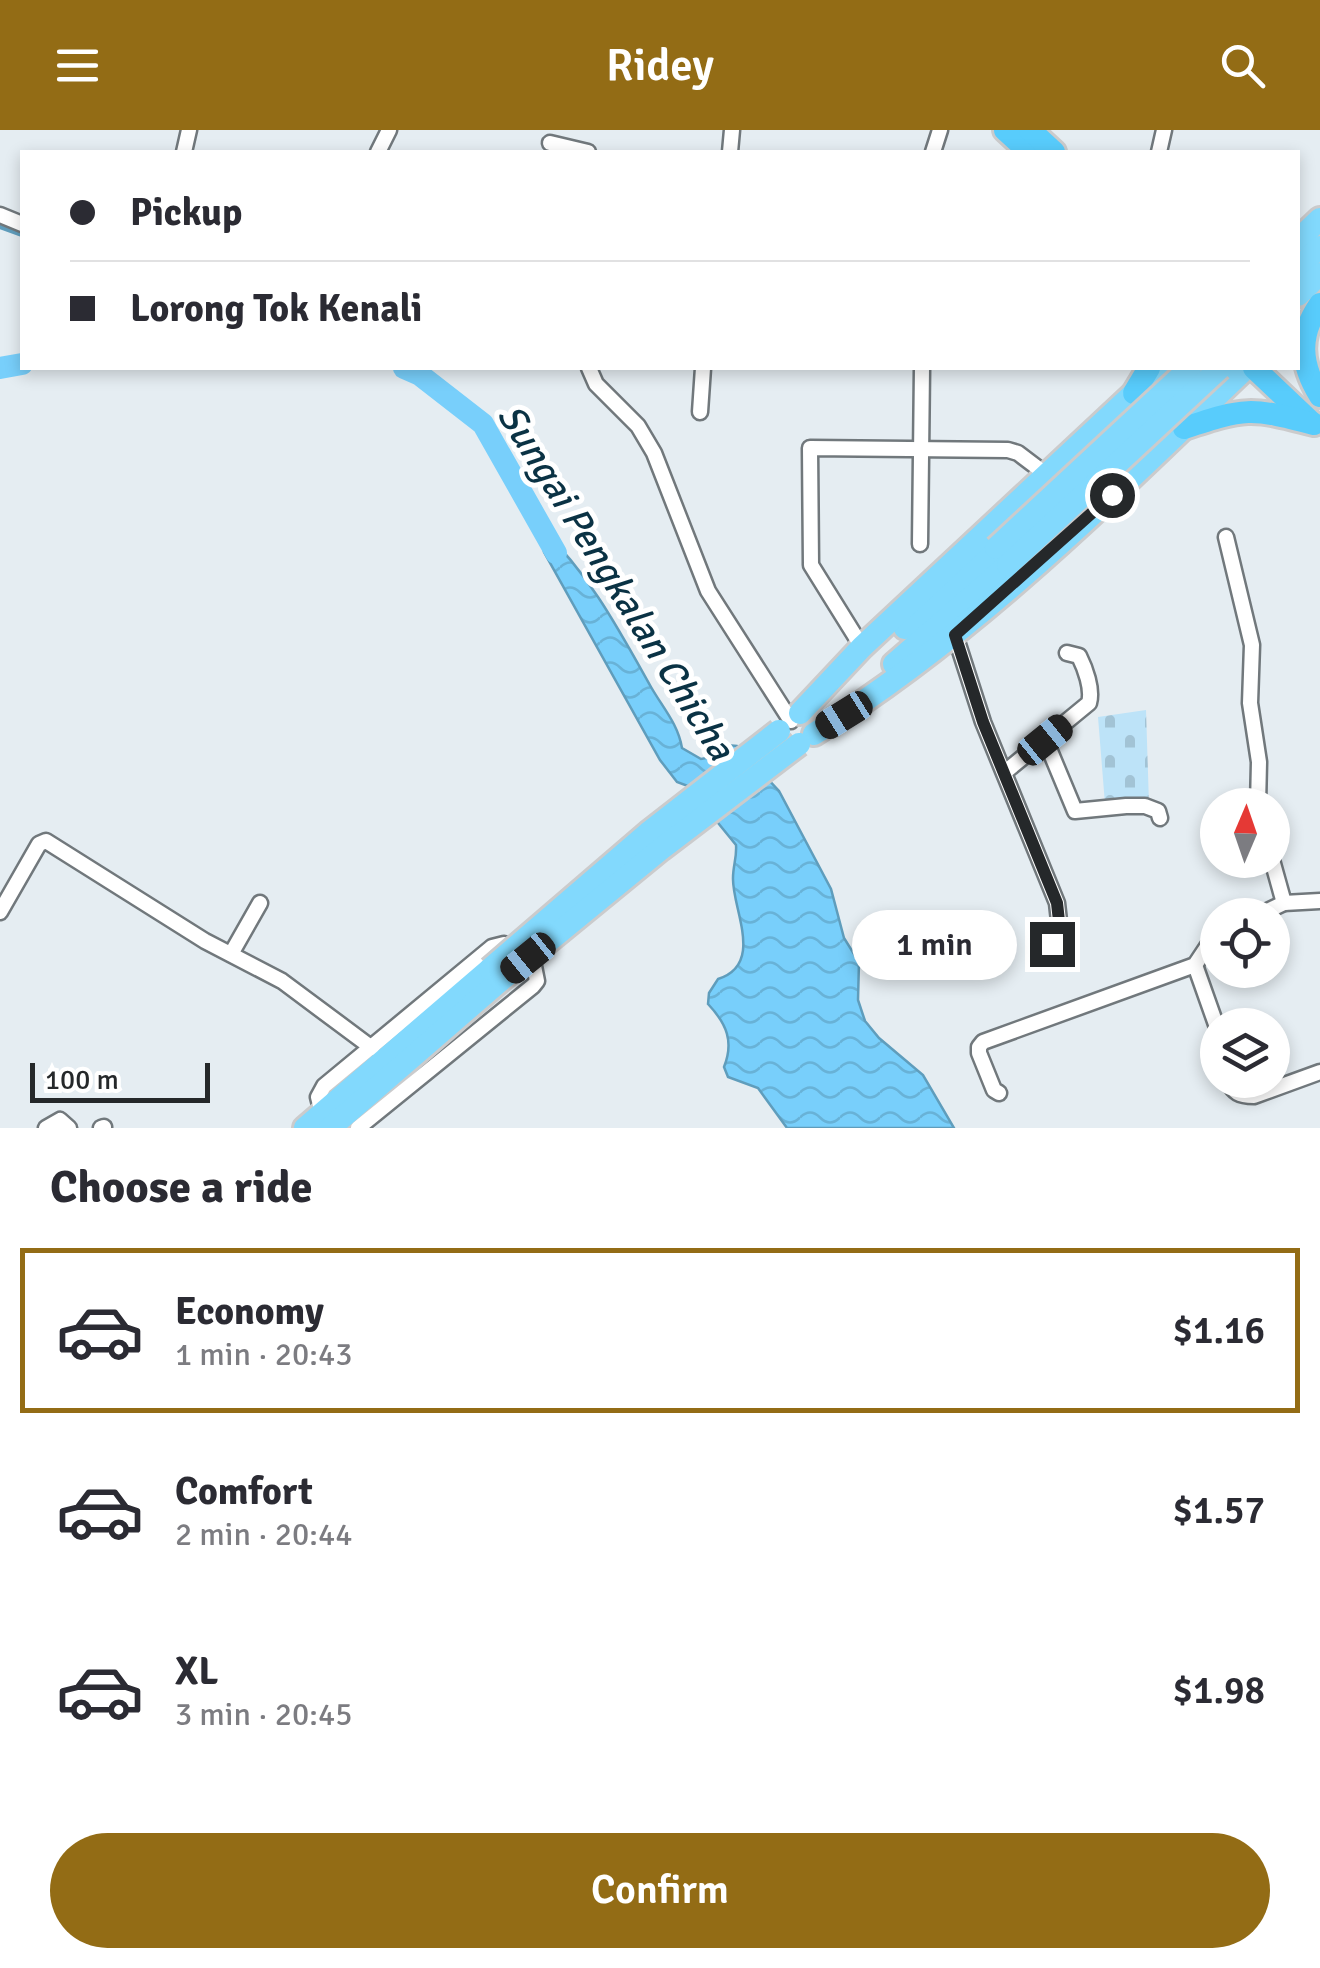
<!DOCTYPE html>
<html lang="en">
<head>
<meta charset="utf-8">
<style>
  :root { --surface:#fff; --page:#f7f7f7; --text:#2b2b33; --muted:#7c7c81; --line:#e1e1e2; --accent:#936c15 }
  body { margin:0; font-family:Signika,sans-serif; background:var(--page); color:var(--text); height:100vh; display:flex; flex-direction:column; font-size:38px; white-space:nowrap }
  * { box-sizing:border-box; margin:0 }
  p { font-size:32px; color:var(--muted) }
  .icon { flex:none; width:55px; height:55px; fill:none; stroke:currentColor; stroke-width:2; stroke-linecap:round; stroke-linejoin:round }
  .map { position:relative; height:998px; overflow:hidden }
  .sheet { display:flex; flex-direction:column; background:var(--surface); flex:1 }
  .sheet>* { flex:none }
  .banner { position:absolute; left:20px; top:20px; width:1280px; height:220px; border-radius:0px; box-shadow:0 5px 15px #0003; display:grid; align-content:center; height:220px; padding:0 50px; background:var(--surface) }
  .needle { width:65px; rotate:2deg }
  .tools { position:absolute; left:1200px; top:658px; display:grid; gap:20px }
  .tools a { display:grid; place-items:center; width:90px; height:90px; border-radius:50%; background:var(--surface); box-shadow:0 5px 15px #0003; font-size:50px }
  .scale { position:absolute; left:30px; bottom:25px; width:180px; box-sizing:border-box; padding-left:10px; border:5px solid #25282a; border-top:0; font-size:28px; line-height:35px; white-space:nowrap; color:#25282a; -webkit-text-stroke:8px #fff; paint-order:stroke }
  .end { position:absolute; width:45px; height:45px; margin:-22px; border:12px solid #25282a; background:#fff; box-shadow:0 0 0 5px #fff }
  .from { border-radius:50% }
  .bubble { position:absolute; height:70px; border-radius:35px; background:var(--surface); box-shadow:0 5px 15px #0003; font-size:32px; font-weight:600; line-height:70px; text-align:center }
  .car { position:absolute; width:30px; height:60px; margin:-30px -15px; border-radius:12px; box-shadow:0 0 8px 2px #0007; background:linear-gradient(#222 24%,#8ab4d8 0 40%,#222 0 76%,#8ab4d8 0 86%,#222 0) }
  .banner b { display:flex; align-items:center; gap:35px; height:95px; font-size:38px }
  .banner b+b { border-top:2px solid var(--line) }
  .banner i { width:25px; height:25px; background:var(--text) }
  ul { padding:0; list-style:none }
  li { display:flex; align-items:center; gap:30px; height:165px; margin:0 20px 15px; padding:0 30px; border:5px solid transparent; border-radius:0px }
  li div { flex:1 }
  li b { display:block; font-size:38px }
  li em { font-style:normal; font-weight:600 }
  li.selected { border-color:var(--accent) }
  li>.icon { width:90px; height:90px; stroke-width:1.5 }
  h2 { padding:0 50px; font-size:45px; line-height:120px }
  .button { display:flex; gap:20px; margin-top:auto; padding:20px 50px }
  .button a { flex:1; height:115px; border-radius:60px; background:var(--accent); color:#fff; font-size:40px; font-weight:600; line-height:115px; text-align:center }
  header { display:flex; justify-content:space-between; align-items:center; height:130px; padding:0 50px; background:var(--accent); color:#fff; font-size:45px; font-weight:600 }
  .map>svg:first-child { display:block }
  .cemetery { fill:url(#cemetery-stones) }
  .water { fill:url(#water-waves); stroke:#5f9dbc; stroke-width:2.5 }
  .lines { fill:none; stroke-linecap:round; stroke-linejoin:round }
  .stream { stroke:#5f9dbc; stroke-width:4 }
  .river { stroke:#78cffb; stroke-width:22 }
  .minor-casing { stroke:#71787c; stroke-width:19 }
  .primary-casing { stroke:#cbcbcc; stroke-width:28 }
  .trunk-casing { stroke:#cbcbcc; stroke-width:28 }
  .minor { stroke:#fff; stroke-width:14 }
  .primary { stroke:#82d9fd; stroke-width:22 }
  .trunk { stroke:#58ccfc; stroke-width:22 }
  .primary-bridge-casing { stroke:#cbcbcc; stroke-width:28; stroke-linecap:butt }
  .primary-bridge { stroke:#82d9fd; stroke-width:22 }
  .route { stroke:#25282a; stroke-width:12 }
  .labels { text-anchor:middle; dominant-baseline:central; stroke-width:10; stroke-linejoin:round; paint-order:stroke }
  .water-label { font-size:38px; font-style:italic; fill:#0a3244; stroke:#fff }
</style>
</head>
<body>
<header><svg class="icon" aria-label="menu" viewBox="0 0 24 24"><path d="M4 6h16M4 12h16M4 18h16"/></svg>Ridey<svg class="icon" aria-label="search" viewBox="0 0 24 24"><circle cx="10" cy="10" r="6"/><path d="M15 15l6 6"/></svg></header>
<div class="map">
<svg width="1320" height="998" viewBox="0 0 1320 998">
  <defs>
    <pattern id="cemetery-stones" width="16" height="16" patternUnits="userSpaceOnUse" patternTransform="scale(2.5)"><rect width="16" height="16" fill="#bde3f8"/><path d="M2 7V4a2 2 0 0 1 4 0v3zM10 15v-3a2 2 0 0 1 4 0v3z" fill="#a2c3d5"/></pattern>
    <pattern id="water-waves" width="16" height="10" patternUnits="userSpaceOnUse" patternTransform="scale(2.5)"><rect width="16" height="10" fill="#78cffb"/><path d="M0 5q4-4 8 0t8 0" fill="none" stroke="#68b2d7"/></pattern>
  </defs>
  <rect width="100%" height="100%" fill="#e5edf2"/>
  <polygon class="cemetery" points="1146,580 1149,674 1105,674 1098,587"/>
  <path class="water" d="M541,398C590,445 618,498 651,557C663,578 678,594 682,618L701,629L712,627L726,615L737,616L779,661L831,759L844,808L859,832L858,870L865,891L879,908L923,945L954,998H787L758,958L728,947L724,937C734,912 727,894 708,874L709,863L718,849C765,834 732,779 733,748C733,736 737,727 736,715L688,656L677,652L660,630L544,422Z"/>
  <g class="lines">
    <polyline class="stream" points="0,97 22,105"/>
    <g class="river">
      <polyline points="0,238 22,234"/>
      <polyline points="404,238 420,245 483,294 556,423"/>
    </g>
    <g class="minor-casing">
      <g id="minor">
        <polyline points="550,13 588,22"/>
        <polyline points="184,22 189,0"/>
        <polyline points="378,22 389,0"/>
        <polyline points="730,22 732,0"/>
        <polyline points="933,22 940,0"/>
        <polyline points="1159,22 1164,0"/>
        <polyline points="0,85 22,94"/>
        <polyline points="589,238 596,254 638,296 654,323 708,461 791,591"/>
        <polyline points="700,282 703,238"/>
        <polyline points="1226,407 1252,515 1250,573 1259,632 1258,675"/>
        <polyline points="920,414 922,238"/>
        <polyline points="955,505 983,592 1057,773 1059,791 1052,814"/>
        <polyline points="862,517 811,435 810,318 1008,320 1018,323 1047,345"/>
        <polyline points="1045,609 1075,681 1126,676 1145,676 1158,681 1160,688"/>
        <path d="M1005,642L1089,573C1093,559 1085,538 1079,526L1067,523"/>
        <polyline points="1272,730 1284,773"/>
        <polyline points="0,782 39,714 46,711 205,811 282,851 372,918"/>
        <polyline points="1259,785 1284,773 1320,771"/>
        <polyline points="231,824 260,773"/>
        <polyline points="1195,835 1218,900"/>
        <path d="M1227,950C1234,963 1239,966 1254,966L1320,942"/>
        <polyline points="999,963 994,960 979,923 979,917 983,912 1195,835 1207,817 1218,809"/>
        <polyline points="322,983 318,967 324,956 492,817 504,814 534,836 537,851 533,856 358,998"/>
        <polyline points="46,998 60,990 69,998"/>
        <polyline points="101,998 104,997"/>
      </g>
    </g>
    <g class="primary-casing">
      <g id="primary">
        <polyline points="1298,110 1320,89"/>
        <polyline points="1298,138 1320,117"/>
        <polyline points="1298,165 1320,144"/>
        <polyline points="905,498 996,418"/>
        <polyline points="894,534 1008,435"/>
        <polyline points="800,583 862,517 1161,238"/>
        <path d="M814,604C975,504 1110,368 1246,238"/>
        <polyline points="305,998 490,839"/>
        <polyline points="330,998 501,850"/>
      </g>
    </g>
    <g class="trunk-casing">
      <g id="trunk">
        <polyline points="1005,0 1029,22"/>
        <polyline points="1030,0 1054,22"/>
        <path d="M1320,174C1298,205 1300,234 1320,266"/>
        <polyline points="1254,238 1310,291"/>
        <polyline points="1134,263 1149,238"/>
        <path d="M1184,298C1245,278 1250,277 1314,294"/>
      </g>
    </g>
    <use href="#minor" class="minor"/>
    <use href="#primary" class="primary"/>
    <use href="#trunk" class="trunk"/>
    <g class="primary-bridge-casing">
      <g id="primary-bridge">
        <polyline points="996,418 1190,238"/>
        <polyline points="1008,435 1220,238"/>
        <polyline points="490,839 648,703 779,601"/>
        <polyline points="501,850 661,719 799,614"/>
      </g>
    </g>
    <use href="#primary-bridge" class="primary-bridge"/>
  </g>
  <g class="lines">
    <polyline class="route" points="1052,814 1059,791 1057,773 983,592 955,505 1112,365"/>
  </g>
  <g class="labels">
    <g class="water-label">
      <text transform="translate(616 452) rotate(58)">Sungai Pengkalan Chicha</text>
    </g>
  </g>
</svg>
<div class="tools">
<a><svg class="needle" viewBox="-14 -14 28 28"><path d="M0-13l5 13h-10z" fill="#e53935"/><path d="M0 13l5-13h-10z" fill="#7c7c81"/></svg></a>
<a><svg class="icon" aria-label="locate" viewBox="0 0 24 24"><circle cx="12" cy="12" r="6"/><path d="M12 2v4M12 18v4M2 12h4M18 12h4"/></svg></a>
<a><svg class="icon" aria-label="layers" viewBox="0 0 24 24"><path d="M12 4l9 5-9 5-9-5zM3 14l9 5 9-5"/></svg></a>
</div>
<div class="scale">100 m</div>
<i class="end from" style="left:1112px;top:365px"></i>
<i class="end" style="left:1052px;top:814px"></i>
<div class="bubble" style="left:852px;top:780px;width:165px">1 min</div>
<i class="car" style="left:844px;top:585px;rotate:238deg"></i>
<i class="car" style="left:1045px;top:610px;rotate:51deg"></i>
<i class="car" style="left:528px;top:828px;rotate:231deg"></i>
<div class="banner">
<b><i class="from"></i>Pickup</b>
<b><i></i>Lorong Tok Kenali</b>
</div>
</div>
<section class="sheet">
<h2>Choose a ride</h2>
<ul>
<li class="selected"><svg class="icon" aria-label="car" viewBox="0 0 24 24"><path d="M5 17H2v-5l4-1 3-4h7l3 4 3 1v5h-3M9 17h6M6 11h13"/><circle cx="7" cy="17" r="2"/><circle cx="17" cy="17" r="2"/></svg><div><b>Economy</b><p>1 min · 20:43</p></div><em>$1.16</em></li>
<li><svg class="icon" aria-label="car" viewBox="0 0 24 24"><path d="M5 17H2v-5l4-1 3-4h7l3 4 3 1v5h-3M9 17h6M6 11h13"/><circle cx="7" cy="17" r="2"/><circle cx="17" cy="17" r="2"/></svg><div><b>Comfort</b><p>2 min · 20:44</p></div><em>$1.57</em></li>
<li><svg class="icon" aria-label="car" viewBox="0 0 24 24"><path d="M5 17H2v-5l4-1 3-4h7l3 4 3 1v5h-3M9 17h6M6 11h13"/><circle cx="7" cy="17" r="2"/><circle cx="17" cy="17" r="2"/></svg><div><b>XL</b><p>3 min · 20:45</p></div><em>$1.98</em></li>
</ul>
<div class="button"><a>Confirm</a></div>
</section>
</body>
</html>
